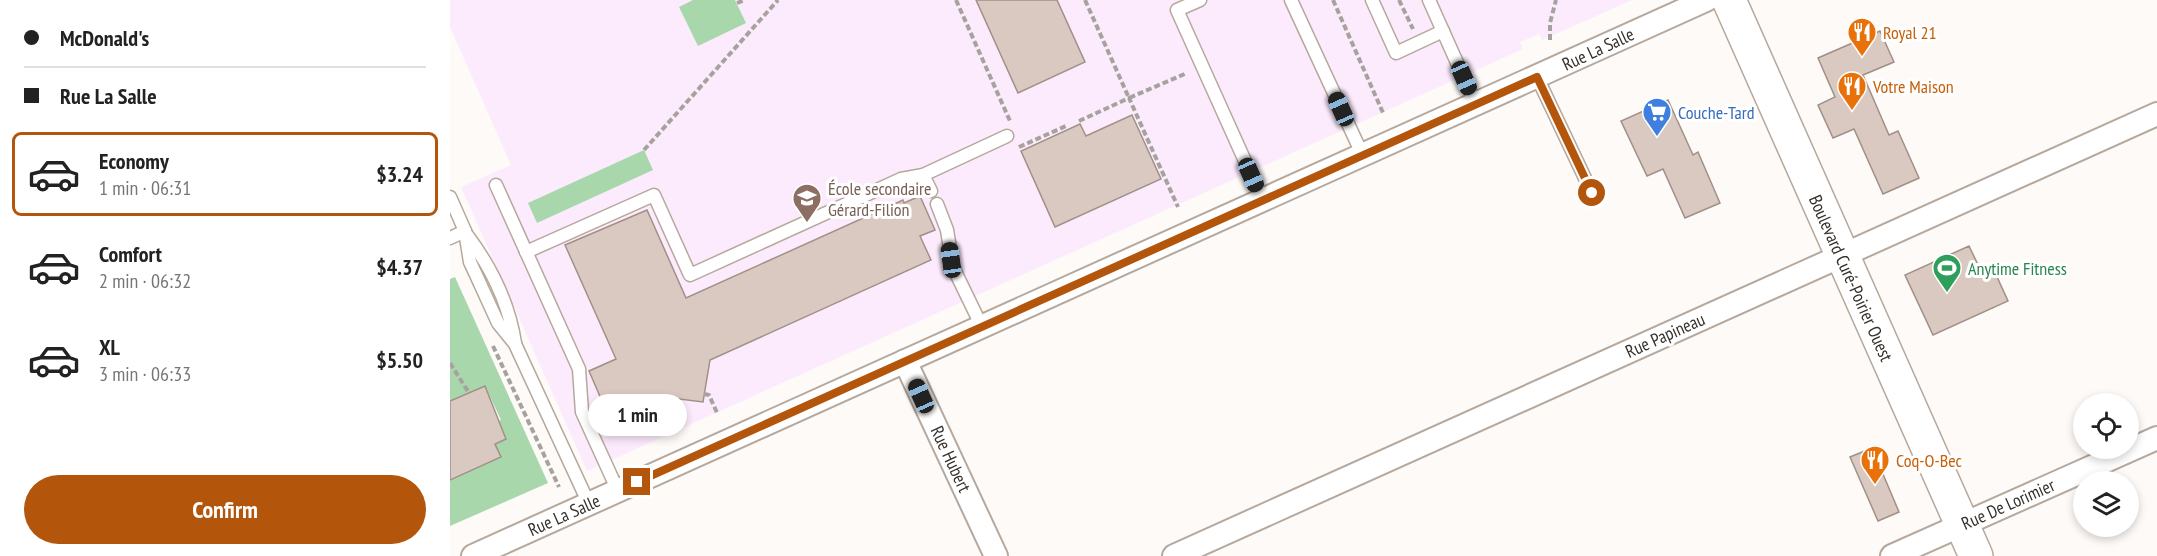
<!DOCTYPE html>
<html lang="en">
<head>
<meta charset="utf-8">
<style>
  :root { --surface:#fff; --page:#f2f2f2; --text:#222; --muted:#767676; --line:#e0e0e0; --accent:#b4550c }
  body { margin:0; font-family:"PT Sans Narrow",sans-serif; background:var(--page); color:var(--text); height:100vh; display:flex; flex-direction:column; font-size:22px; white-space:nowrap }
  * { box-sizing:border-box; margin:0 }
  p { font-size:20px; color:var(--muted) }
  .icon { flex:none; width:33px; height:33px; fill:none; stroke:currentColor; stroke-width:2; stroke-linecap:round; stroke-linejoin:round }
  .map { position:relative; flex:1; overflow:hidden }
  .details { display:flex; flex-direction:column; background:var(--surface); width:450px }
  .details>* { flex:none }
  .top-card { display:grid; align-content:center; height:132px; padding:0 24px; background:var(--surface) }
  .tools { position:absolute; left:1623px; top:393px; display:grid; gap:12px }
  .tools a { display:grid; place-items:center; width:66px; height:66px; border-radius:50%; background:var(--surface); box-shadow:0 3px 9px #0003; font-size:30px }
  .end { position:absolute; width:27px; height:27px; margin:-14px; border:8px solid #b4550c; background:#fff; box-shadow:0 0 0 3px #fff }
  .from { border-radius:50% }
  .bubble { position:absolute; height:42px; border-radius:21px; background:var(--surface); box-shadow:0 3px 9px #0003; font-size:20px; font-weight:700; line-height:42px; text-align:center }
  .car { position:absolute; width:18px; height:36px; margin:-18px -9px; border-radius:8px; box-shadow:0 0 4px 2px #0007; background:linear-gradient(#222 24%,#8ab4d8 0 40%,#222 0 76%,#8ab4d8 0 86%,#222 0) }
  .top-card b { display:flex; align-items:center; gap:21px; height:57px; font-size:22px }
  .top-card b+b { border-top:2px solid var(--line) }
  .top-card i { width:15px; height:15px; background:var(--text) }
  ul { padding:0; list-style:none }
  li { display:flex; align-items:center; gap:18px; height:84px; margin:0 12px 9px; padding:0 12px; border:3px solid transparent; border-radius:9px }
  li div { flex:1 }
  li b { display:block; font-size:22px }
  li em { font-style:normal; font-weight:700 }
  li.active { border-color:var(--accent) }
  li>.icon { width:54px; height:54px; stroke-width:1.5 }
  .primary-button { display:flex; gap:12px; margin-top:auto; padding:12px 24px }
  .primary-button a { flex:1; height:69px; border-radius:36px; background:var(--accent); color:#fff; font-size:24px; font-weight:700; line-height:69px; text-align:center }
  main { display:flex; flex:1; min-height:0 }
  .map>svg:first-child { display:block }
  .education { fill:#fcebfc }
  .green { fill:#a8d7ac }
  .building { fill:#dac9c1; stroke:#a09088; stroke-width:1.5 }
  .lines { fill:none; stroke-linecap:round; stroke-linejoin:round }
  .lane-casing { stroke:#b6a89c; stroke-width:15 }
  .street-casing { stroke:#b6a89c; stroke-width:26 }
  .secondary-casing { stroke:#b6a89c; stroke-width:36 }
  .path { stroke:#a6a39f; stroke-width:4; stroke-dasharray:6 3; stroke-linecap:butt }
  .lane { stroke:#fff; stroke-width:12 }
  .street { stroke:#fff; stroke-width:22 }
  .secondary { stroke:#fff; stroke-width:33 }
  .route { stroke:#b4550c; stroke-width:8 }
  .labels { text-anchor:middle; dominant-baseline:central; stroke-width:6; stroke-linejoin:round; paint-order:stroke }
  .food-label { font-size:18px; fill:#c56008; stroke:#fff; text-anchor:start }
  .street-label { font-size:18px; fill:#35302b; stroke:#fff }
  .shop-label { font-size:18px; fill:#366cbe; stroke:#fff; text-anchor:start }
  .education-label { font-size:18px; fill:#785e54; stroke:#fff; text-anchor:start }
  .leisure-label { font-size:18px; fill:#27864d; stroke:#fff; text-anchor:start }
</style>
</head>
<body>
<main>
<section class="details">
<div class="top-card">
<b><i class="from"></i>McDonald's</b>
<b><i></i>Rue La Salle</b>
</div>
<ul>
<li class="active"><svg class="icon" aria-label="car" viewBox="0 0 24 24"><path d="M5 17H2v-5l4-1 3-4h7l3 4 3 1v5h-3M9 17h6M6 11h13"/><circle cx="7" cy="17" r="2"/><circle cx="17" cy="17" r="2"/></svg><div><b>Economy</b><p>1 min · 06:31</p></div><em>$3.24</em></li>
<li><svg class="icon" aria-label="car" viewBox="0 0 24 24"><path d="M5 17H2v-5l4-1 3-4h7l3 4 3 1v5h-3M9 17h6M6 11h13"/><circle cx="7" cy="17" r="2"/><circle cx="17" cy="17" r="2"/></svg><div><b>Comfort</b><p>2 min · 06:32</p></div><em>$4.37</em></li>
<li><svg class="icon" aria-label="car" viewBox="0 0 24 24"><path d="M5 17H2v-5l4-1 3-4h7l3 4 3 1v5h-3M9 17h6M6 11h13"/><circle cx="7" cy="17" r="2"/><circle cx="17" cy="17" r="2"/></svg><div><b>XL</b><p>3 min · 06:33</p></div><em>$5.50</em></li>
</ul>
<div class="primary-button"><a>Confirm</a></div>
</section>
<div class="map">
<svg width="1707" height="556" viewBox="0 0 1707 556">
  <rect width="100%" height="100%" fill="#fdfaf8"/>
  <polygon class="education" points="0,0 1182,0 1092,40 1089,34 1070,42 1073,49 137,471 11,187 61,165 0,27"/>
  <g class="green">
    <polygon points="243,0 285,0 296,23 248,46 229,7"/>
    <polygon points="194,150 203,170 87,223 78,203"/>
    <polygon points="5,277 98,483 0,526 0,480 51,457 45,444 56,439 52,430 44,423 51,420 35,386 0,401 0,279"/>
  </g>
  <g class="building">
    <polygon points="526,0 607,0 635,62 568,93"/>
    <polygon points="1430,31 1444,62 1413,75 1439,135 1448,131 1469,178 1433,194 1404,129 1383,138 1368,105 1385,97 1368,58"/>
    <polygon points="1218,100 1243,155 1248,152 1270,203 1235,218 1213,169 1197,176 1171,121"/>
    <polygon points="682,115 711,179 605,227 571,151 630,124 636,136"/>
    <polygon points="470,196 485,230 470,236 481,260 260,360 253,402 213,397 164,429 139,371 166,359 115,245 197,210 236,298 453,200 454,203"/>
    <polygon points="1519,246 1531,271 1542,266 1558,301 1483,335 1455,275"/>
    <polygon points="35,386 56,439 45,444 51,457 0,480 0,401"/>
    <polygon points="1422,448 1449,512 1428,521 1400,457"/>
  </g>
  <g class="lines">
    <g class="lane-casing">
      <g id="lane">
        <polyline points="750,0 727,10 813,201"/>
        <polyline points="841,0 913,156"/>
        <polyline points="922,0 946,53 993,31"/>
        <polyline points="979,0 1026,105"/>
        <polyline points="1087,77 1142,193"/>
        <polyline points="473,175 481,191"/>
        <polyline points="46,185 129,369 132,412 168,491"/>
        <polyline points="0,197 15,231 20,262 27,277 48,323 65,344 139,504"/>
        <polyline points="487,204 497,230 503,267 532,327"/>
        <path d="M17,235C41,267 59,304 65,343"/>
        <polyline points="0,238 15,231"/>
        <polyline points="76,252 204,195 240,275 451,179 473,175 557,136"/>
      </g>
    </g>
    <g class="street-casing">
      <g id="street">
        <polyline points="455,361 546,556"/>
        <polyline points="23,556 1256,0"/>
        <polyline points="724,556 1707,114"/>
        <polyline points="1442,556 1707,438"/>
      </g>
    </g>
    <g class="secondary-casing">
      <polyline id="secondary" points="1279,0 1526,556"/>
    </g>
    <g class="path">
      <polyline points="506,0 560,121"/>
      <polyline points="635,0 679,98 737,73"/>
      <polyline points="883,0 934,115"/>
      <polyline points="949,0 963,29"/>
      <polyline points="287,3 295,0"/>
      <polyline points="1100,40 1100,23 1106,0"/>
      <polyline points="629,121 679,98 728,207"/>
      <polyline points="569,147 616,126"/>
      <polyline points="194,150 328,0"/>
      <polyline points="43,346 109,487"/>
      <polyline points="0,363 19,393"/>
      <polyline points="254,394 259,395 268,415"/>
    </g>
    <use href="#lane" class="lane"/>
    <use href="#street" class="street"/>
    <use href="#secondary" class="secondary"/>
  </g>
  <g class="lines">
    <polyline class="route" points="187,482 1087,77 1142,193"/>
  </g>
  <defs>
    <g id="restaurant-pin" transform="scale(1.5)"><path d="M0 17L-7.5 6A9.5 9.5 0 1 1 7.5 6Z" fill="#e8710a" stroke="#fff"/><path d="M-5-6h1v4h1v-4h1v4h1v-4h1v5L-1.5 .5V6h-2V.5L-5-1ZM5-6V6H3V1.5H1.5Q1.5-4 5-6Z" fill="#fff"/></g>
    <g id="supermarket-pin" transform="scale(1.5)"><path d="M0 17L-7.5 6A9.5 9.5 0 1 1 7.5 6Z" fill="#3f7fe0" stroke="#fff"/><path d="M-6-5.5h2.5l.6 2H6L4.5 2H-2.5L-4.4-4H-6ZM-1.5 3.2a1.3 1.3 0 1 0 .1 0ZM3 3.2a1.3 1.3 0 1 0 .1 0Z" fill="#fff"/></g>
    <g id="school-pin" transform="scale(1.5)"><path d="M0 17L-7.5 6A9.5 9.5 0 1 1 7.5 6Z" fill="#8d6e63" stroke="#fff"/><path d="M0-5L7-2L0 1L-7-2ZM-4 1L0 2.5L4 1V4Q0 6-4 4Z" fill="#fff"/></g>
    <g id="stadium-pin" transform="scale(1.5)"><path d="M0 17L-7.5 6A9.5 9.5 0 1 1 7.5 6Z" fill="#2e9e5b" stroke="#fff"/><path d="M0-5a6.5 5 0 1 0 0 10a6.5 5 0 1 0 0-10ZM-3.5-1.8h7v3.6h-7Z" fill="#fff"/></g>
  </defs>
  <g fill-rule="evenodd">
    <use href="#restaurant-pin" x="1412" y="32"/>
    <use href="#restaurant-pin" x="1402" y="86"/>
    <use href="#supermarket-pin" x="1207" y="112"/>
    <use href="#school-pin" x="357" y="198"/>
    <use href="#stadium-pin" x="1497" y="268"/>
    <use href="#restaurant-pin" x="1425" y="460"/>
  </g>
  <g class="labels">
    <g class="food-label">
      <text x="1433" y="32">Royal 21</text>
      <text x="1423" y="86">Votre Maison</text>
      <text x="1446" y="460">Coq-O-Bec</text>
    </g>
    <g class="street-label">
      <text transform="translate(1148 49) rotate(-25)">Rue La Salle</text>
      <text transform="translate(1401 278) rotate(66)">Boulevard Curé-Poirier Ouest</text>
      <text transform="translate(1215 335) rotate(-24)">Rue Papineau</text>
      <text transform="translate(501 459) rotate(65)">Rue Hubert</text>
      <text transform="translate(1558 504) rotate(-24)">Rue De Lorimier</text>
      <text transform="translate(114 515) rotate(-24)">Rue La Salle</text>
    </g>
    <g class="shop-label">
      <text x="1228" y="112">Couche-Tard</text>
    </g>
    <g class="education-label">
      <text x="378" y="188">École secondaire<tspan x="378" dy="21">Gérard-Filion</tspan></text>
    </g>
    <g class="leisure-label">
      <text x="1518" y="268">Anytime Fitness</text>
    </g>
  </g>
</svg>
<div class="tools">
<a><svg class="icon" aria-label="locate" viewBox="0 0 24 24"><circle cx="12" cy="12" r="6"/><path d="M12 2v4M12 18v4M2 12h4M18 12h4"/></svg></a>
<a><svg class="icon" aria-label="layers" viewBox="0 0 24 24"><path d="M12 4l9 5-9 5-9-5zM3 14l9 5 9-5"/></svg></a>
</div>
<i class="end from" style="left:1142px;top:193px"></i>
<i class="end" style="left:187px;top:482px"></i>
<div class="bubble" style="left:138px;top:394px;width:99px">1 min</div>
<i class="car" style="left:1014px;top:78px;rotate:156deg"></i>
<i class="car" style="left:891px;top:109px;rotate:336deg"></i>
<i class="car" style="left:801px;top:175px;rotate:156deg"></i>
<i class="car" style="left:501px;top:260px;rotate:352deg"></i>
<i class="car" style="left:471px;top:396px;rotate:336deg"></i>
</div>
</main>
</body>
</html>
